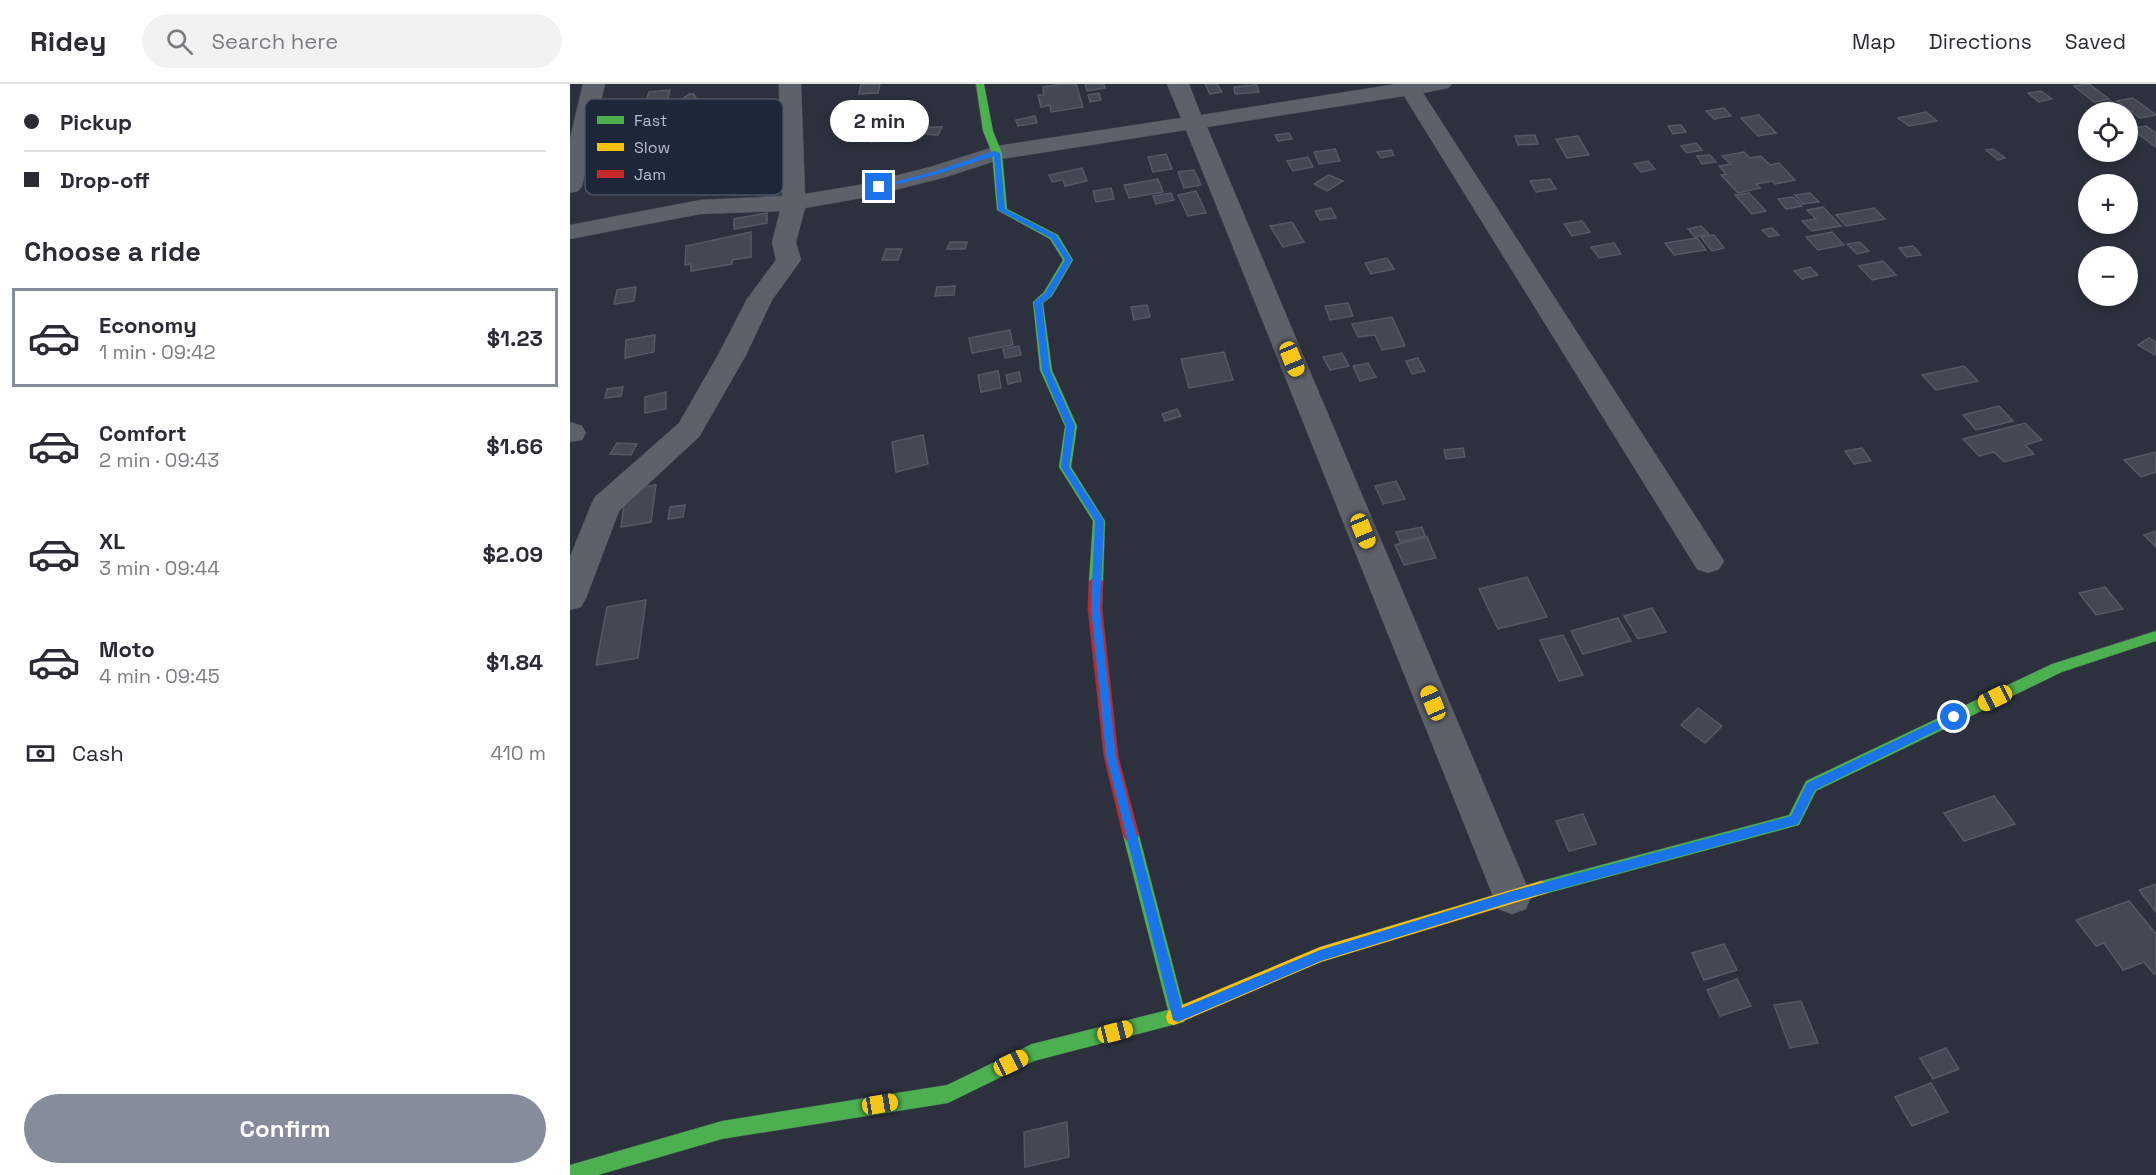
<!DOCTYPE html>
<html lang="en">
<head>
<meta charset="utf-8">
<style>
  :root { --surface:#fff; --page:#f2f2f3; --text:#2b2b33; --muted:#7c7c81; --line:#e1e1e2; --accent:#868c9b }
  body { margin:0; font-family:"Space Grotesk",sans-serif; background:var(--page); color:var(--text); height:100vh; display:flex; flex-direction:column; font-size:22px; white-space:nowrap }
  * { box-sizing:border-box; margin:0 }
  p { font-size:20px; color:var(--muted) }
  .icon { flex:none; width:33px; height:33px; fill:none; stroke:currentColor; stroke-width:2; stroke-linecap:round; stroke-linejoin:round }
  .map { position:relative; flex:1; overflow:hidden }
  .panel { display:flex; flex-direction:column; background:var(--surface); width:570px }
  .panel>* { flex:none }
  .banner { display:grid; align-content:center; height:132px; padding:0 24px; background:var(--surface) }
  .fabs { position:absolute; left:1508px; top:18px; display:grid; gap:12px }
  .fabs a { display:grid; place-items:center; width:60px; height:60px; border-radius:50%; background:var(--surface); box-shadow:0 3px 9px #0003; font-size:30px }
  .end { position:absolute; width:27px; height:27px; margin:-14px; border:8px solid #1a73e8; background:#fff; box-shadow:0 0 0 3px #fff }
  .from { border-radius:50% }
  .bubble { position:absolute; height:42px; border-radius:21px; background:var(--surface); box-shadow:0 3px 9px #0003; font-size:20px; font-weight:700; line-height:42px; text-align:center }
  .car { position:absolute; width:18px; height:36px; margin:-18px -9px; border-radius:8px; box-shadow:0 0 4px 2px #0007; background:linear-gradient(#f5c518 24%,#345 0 40%,#f5c518 0 76%,#345 0 86%,#f5c518 0) }
  .banner b { display:flex; align-items:center; gap:21px; height:57px; font-size:22px }
  .banner b+b { border-top:2px solid var(--line) }
  .banner i { width:15px; height:15px; background:var(--text) }
  ul { padding:0; list-style:none }
  li { display:flex; align-items:center; gap:18px; height:99px; margin:0 12px 9px; padding:0 12px; border:3px solid transparent; border-radius:0px }
  li div { flex:1 }
  li b { display:block; font-size:22px }
  li em { font-style:normal; font-weight:700 }
  li.selected { border-color:var(--accent) }
  li>.icon { width:54px; height:54px; stroke-width:1.5 }
  h2 { padding:0 24px; font-size:27px; line-height:72px }
  .pay { display:flex; align-items:center; gap:15px; height:66px; padding:0 24px; font-size:22px }
  .pay p { margin-inline-start:auto }
  .button { display:flex; gap:12px; margin-top:auto; padding:12px 24px }
  .button a { flex:1; height:69px; border-radius:36px; background:var(--accent); color:#fff; font-size:24px; font-weight:700; line-height:69px; text-align:center }
  header { display:flex; align-items:center; gap:36px; box-sizing:border-box; height:84px; padding:0 30px; background:var(--surface); border-bottom:2px solid var(--line) }
  header strong { font-size:28px }
  nav { display:flex; gap:33px; margin-inline-start:auto; font-size:21px }
  .search { width:420px; height:54px; background:var(--page); display:flex; align-items:center; gap:15px; box-sizing:border-box; padding:0 21px; border-radius:33px; color:var(--muted); font-size:22px }
  main { display:flex; flex:1; min-height:0 }
  .map>svg:first-child { display:block }
  .building { fill:#444852; stroke:#545964; stroke-width:1.5 }
  .lines { fill:none; stroke-linecap:round; stroke-linejoin:round }
  .street-casing { stroke:#494d56; stroke-width:1 }
  .fast-casing { stroke:#494d56; stroke-width:1 }
  .slow-casing { stroke:#494d56; stroke-width:1 }
  .jam-casing { stroke:#494d56; stroke-width:1 }
  .street { fill:#5d616a; fill-rule:evenodd }
  .fast { fill:#4caf50; fill-rule:evenodd }
  .slow { fill:#ffc107; fill-rule:evenodd }
  .jam { fill:#c62828; fill-rule:evenodd }
  .route { fill:#1a73e8 }
  .key { fill:#1e2639; stroke:#4c5365; stroke-width:1.5 }
  .key-label { font-size:16px; fill:#b7bdcd }
</style>
</head>
<body>
<header>
<strong>Ridey</strong>
<div class="search"><svg class="icon" aria-label="search" viewBox="0 0 24 24"><circle cx="10" cy="10" r="6"/><path d="M15 15l6 6"/></svg>Search here</div>
<nav><a>Map</a><a>Directions</a><a>Saved</a></nav>
</header>
<main>
<section class="panel">
<div class="banner">
<b><i class="from"></i>Pickup</b>
<b><i></i>Drop-off</b>
</div>
<h2>Choose a ride</h2>
<ul>
<li class="selected"><svg class="icon" aria-label="car" viewBox="0 0 24 24"><path d="M5 17H2v-5l4-1 3-4h7l3 4 3 1v5h-3M9 17h6M6 11h13"/><circle cx="7" cy="17" r="2"/><circle cx="17" cy="17" r="2"/></svg><div><b>Economy</b><p>1 min · 09:42</p></div><em>$1.23</em></li>
<li><svg class="icon" aria-label="car" viewBox="0 0 24 24"><path d="M5 17H2v-5l4-1 3-4h7l3 4 3 1v5h-3M9 17h6M6 11h13"/><circle cx="7" cy="17" r="2"/><circle cx="17" cy="17" r="2"/></svg><div><b>Comfort</b><p>2 min · 09:43</p></div><em>$1.66</em></li>
<li><svg class="icon" aria-label="car" viewBox="0 0 24 24"><path d="M5 17H2v-5l4-1 3-4h7l3 4 3 1v5h-3M9 17h6M6 11h13"/><circle cx="7" cy="17" r="2"/><circle cx="17" cy="17" r="2"/></svg><div><b>XL</b><p>3 min · 09:44</p></div><em>$2.09</em></li>
<li><svg class="icon" aria-label="car" viewBox="0 0 24 24"><path d="M5 17H2v-5l4-1 3-4h7l3 4 3 1v5h-3M9 17h6M6 11h13"/><circle cx="7" cy="17" r="2"/><circle cx="17" cy="17" r="2"/></svg><div><b>Moto</b><p>4 min · 09:45</p></div><em>$1.84</em></li>
</ul>
<div class="pay"><svg class="icon" aria-label="cash" viewBox="0 0 24 24"><path d="M3 7h18v10H3z"/><circle cx="12" cy="12" r="2"/></svg>Cash<p>410 m</p></div>
<div class="button"><a>Confirm</a></div>
</section>
<div class="map">
<svg width="1586" height="1091" viewBox="0 0 1586 1091">
  <rect width="100%" height="100%" fill="#2c313d"/>
  <g class="building">
    <polygon points="291,0 310,0 308,9 289,10"/>
    <polygon points="492,0 506,0 513,23 481,28 480,21 471,23 468,11 474,11 473,3"/>
    <polygon points="515,0 534,0 535,4 517,7"/>
    <polygon points="635,0 647,0 652,8 640,10"/>
    <polygon points="1519,0 1539,15 1524,18 1504,2"/>
    <polygon points="687,1 689,8 665,10 664,3"/>
    <polygon points="100,6 97,18 75,19 79,8"/>
    <polygon points="1471,7 1482,15 1469,18 1458,9"/>
    <polygon points="529,9 531,16 520,18 518,11"/>
    <polygon points="119,10 124,10 126,14 119,18 111,16"/>
    <polygon points="1563,14 1586,31 1570,34 1547,17"/>
    <polygon points="1541,17 1556,28 1538,28 1527,20"/>
    <polygon points="1154,24 1161,32 1144,35 1136,27"/>
    <polygon points="1356,28 1367,37 1339,42 1328,34"/>
    <polygon points="1189,31 1206,49 1188,52 1171,34"/>
    <polygon points="465,32 467,39 448,42 446,36"/>
    <polygon points="1111,41 1116,48 1103,50 1098,42"/>
    <polygon points="1576,42 1586,49 1586,63 1561,45"/>
    <polygon points="359,43 372,43 368,51 354,50"/>
    <polygon points="322,45 323,55 301,58 300,48"/>
    <polygon points="719,49 722,55 708,57 705,51"/>
    <polygon points="965,51 968,60 948,61 945,52"/>
    <polygon points="1008,52 1019,71 997,74 986,55"/>
    <polygon points="1126,59 1132,66 1117,69 1111,62"/>
    <polygon points="765,65 770,77 749,80 744,68"/>
    <polygon points="1423,65 1435,74 1428,76 1416,66"/>
    <polygon points="821,66 824,71 811,74 807,68"/>
    <polygon points="1174,68 1180,74 1191,72 1200,81 1209,79 1225,96 1205,100 1202,97 1186,100 1190,104 1168,109 1151,91 1156,90 1149,82 1161,80 1152,72"/>
    <polygon points="596,70 602,85 583,88 578,73"/>
    <polygon points="1140,71 1146,78 1132,80 1127,72"/>
    <polygon points="738,73 743,83 723,87 717,77"/>
    <polygon points="1078,77 1085,85 1071,88 1064,80"/>
    <polygon points="512,84 517,97 495,102 493,96 482,98 479,91"/>
    <polygon points="624,86 631,101 614,104 608,88"/>
    <polygon points="759,91 773,97 757,107 744,100"/>
    <polygon points="588,95 593,108 559,114 554,101"/>
    <polygon points="980,95 986,105 966,108 960,97"/>
    <polygon points="541,104 544,115 526,118 523,107"/>
    <polygon points="626,107 636,129 618,132 608,111"/>
    <polygon points="601,109 604,116 586,120 583,112"/>
    <polygon points="1179,109 1196,127 1182,130 1165,111"/>
    <polygon points="1240,109 1249,118 1233,120 1225,111"/>
    <polygon points="1223,113 1232,122 1216,125 1208,115"/>
    <polygon points="1253,123 1271,142 1242,147 1232,137 1246,135 1237,126"/>
    <polygon points="761,124 766,134 750,136 745,127"/>
    <polygon points="1304,124 1315,135 1276,142 1266,131"/>
    <polygon points="197,129 197,139 164,145 164,135"/>
    <polygon points="1012,137 1020,148 1002,152 994,140"/>
    <polygon points="722,138 734,158 713,163 700,142"/>
    <polygon points="1131,142 1139,150 1125,153 1118,145"/>
    <polygon points="1202,144 1209,151 1199,153 1192,146"/>
    <polygon points="181,148 181,173 162,176 162,180 121,187 121,180 115,181 116,162"/>
    <polygon points="1262,148 1274,161 1248,166 1236,153"/>
    <polygon points="1144,151 1154,164 1142,167 1131,153"/>
    <polygon points="1127,154 1136,166 1104,171 1095,159"/>
    <polygon points="380,158 397,158 395,165 377,165"/>
    <polygon points="1290,158 1299,167 1287,170 1277,160"/>
    <polygon points="1044,159 1051,170 1029,174 1021,163"/>
    <polygon points="1343,162 1351,171 1337,173 1329,164"/>
    <polygon points="316,165 332,165 328,176 312,176"/>
    <polygon points="817,174 824,185 801,190 795,179"/>
    <polygon points="1313,177 1326,191 1302,196 1289,182"/>
    <polygon points="1240,183 1248,191 1232,195 1224,187"/>
    <polygon points="385,202 384,211 365,212 367,203"/>
    <polygon points="66,203 64,217 44,220 47,206"/>
    <polygon points="778,219 783,232 760,236 755,222"/>
    <polygon points="577,221 580,233 564,236 561,223"/>
    <polygon points="822,233 835,262 812,266 805,251 788,253 782,240"/>
    <polygon points="440,246 443,261 402,269 399,254"/>
    <polygon points="85,251 84,268 55,274 56,256"/>
    <polygon points="1579,254 1586,258 1585,271 1568,261"/>
    <polygon points="449,262 451,271 435,274 433,265"/>
    <polygon points="654,268 663,296 619,304 611,275"/>
    <polygon points="772,269 779,282 760,286 753,273"/>
    <polygon points="848,274 855,287 842,290 836,277"/>
    <polygon points="798,279 806,293 790,297 783,282"/>
    <polygon points="1394,282 1408,297 1366,306 1352,291"/>
    <polygon points="428,287 431,304 411,308 408,291"/>
    <polygon points="449,288 451,297 438,300 436,291"/>
    <polygon points="53,303 51,312 35,314 37,305"/>
    <polygon points="96,308 96,325 75,329 75,313"/>
    <polygon points="1429,322 1443,337 1406,346 1393,331"/>
    <polygon points="607,325 611,332 595,337 592,330"/>
    <polygon points="1455,339 1472,356 1455,361 1464,370 1434,378 1424,368 1409,372 1393,355"/>
    <polygon points="353,351 358,380 326,388 322,358"/>
    <polygon points="47,359 67,360 61,371 40,370"/>
    <polygon points="893,364 895,373 876,375 874,366"/>
    <polygon points="1292,364 1301,377 1284,380 1275,367"/>
    <polygon points="1586,368 1586,388 1571,393 1554,376"/>
    <polygon points="826,397 835,415 813,420 805,402"/>
    <polygon points="86,401 81,438 51,443 56,406"/>
    <polygon points="115,421 113,433 98,435 100,423"/>
    <polygon points="852,443 855,452 830,458 826,448"/>
    <polygon points="1586,447 1586,463 1574,451"/>
    <polygon points="857,453 866,474 834,481 825,461"/>
    <polygon points="957,493 977,533 928,545 909,505"/>
    <polygon points="1535,503 1553,525 1526,531 1509,509"/>
    <polygon points="76,516 68,574 26,581 37,523"/>
    <polygon points="1082,524 1096,548 1068,555 1054,532"/>
    <polygon points="1048,534 1061,557 1013,570 1001,547"/>
    <polygon points="993,551 1013,591 989,597 970,556"/>
    <polygon points="1128,624 1152,642 1135,659 1111,641"/>
    <polygon points="1424,712 1445,740 1394,757 1374,729"/>
    <polygon points="1013,730 1026,760 999,767 986,737"/>
    <polygon points="1586,800 1586,828 1569,806"/>
    <polygon points="1559,817 1586,850 1586,889 1584,890 1574,878 1553,886 1534,859 1526,862 1506,836"/>
    <polygon points="1154,860 1167,886 1134,896 1122,869"/>
    <polygon points="1167,895 1181,922 1150,932 1137,906"/>
    <polygon points="1231,917 1248,959 1220,964 1204,921"/>
    <polygon points="1376,964 1389,985 1363,995 1350,974"/>
    <polygon points="1361,999 1378,1028 1342,1042 1325,1013"/>
    <polygon points="497,1038 499,1073 455,1083 454,1048"/>
  </g>
  <g class="lines">
    <g class="street-casing">
      <g id="street">
        <polygon points="13,0 35,0 12,102 8,107 0,109 0,55"/>
        <polygon points="209,0 231,0 235,110 289,101 360,83 427,62 611,34 597,0 619,0 631,31 826,0 882,0 878,4 853,9 1149,469 1154,477 1149,485 1138,489 1127,485 834,12 637,43 961,812 956,825 942,830 928,825 923,812 616,46 431,75 376,93 297,113 235,124 226,158 231,176 202,216 176,271 133,346 129,353 49,427 16,514 11,523 0,526 0,473 21,421 25,413 109,339 148,271 177,215 206,176 202,158 210,127 130,130 0,155 0,141 130,116 212,112"/>
        <polygon points="0,338 12,342 16,349 12,356 0,358"/>
      </g>
    </g>
    <g class="fast-casing">
      <g id="fast">
        <polygon points="406,0 414,0 423,47 432,69 437,125 488,151 503,176 482,212 473,219 482,286 507,342 501,383 535,437 533,497 526,502 519,497 523,437 489,383 495,342 470,286 463,218 474,208 493,176 480,155 427,126 422,69 413,47"/>
        <polygon points="1586,547 1586,557 1492,588 1246,707 1229,741 971,811 965,809 963,804 965,799 971,797 1219,731 1236,697 1482,580"/>
        <polygon points="561,744 566,746 569,751 616,932 614,938 464,977 378,1019 152,1055 28,1091 0,1091 0,1081 152,1037 377,1001 462,960 598,926 553,751 556,746"/>
      </g>
    </g>
    <g class="slow-casing">
      <polygon id="slow" points="971,797 977,799 979,804 977,809 971,811 751,878 604,941 598,939 596,933 598,927 750,863"/>
    </g>
    <g class="jam-casing">
      <polygon id="jam" points="526,492 533,497 532,525 548,672 569,751 566,756 561,758 556,756 553,751 534,672 518,525 519,497"/>
    </g>
    <use href="#street" class="street"/>
    <use href="#fast" class="fast"/>
    <use href="#slow" class="slow"/>
    <use href="#jam" class="jam"/>
  </g>
  <polygon class="route" points="424,67 430,69 435,125 486,151 502,176 481,212 472,219 480,286 505,342 499,383 534,437 530,525 546,672 612,924 750,866 942,807 1221,732 1237,699 1381,630 1388,630 1388,636 1245,706 1228,740 942,818 751,877 608,938 603,936 536,672 521,525 525,437 491,383 496,342 472,286 464,218 475,209 495,176 481,154 428,126 424,72 371,89 309,105 305,103 366,87"/>
  <rect x="15" y="15" width="198" height="96" rx="9" class="key"/>
  <rect x="27" y="32" width="27" height="8" fill="#4caf50"/>
  <rect x="27" y="59" width="27" height="8" fill="#ffc107"/>
  <rect x="27" y="86" width="27" height="8" fill="#c62828"/>
  <g class="key-label">
    <text x="64" y="42">Fast</text>
    <text x="64" y="69">Slow</text>
    <text x="64" y="96">Jam</text>
  </g>
</svg>
<div class="fabs">
<a><svg class="icon" aria-label="locate" viewBox="0 0 24 24"><circle cx="12" cy="12" r="6"/><path d="M12 2v4M12 18v4M2 12h4M18 12h4"/></svg></a>
<a>+</a>
<a>−</a>
</div>
<i class="end from" style="left:1384px;top:633px"></i>
<i class="end" style="left:309px;top:103px"></i>
<div class="bubble" style="left:260px;top:16px;width:99px">2 min</div>
<i class="car" style="left:722px;top:275px;rotate:158deg"></i>
<i class="car" style="left:793px;top:447px;rotate:158deg"></i>
<i class="car" style="left:1425px;top:614px;rotate:244deg"></i>
<i class="car" style="left:863px;top:619px;rotate:338deg"></i>
<i class="car" style="left:545px;top:948px;rotate:76deg"></i>
<i class="car" style="left:441px;top:979px;rotate:64deg"></i>
<i class="car" style="left:310px;top:1020px;rotate:81deg"></i>
</div>
</main>
</body>
</html>
